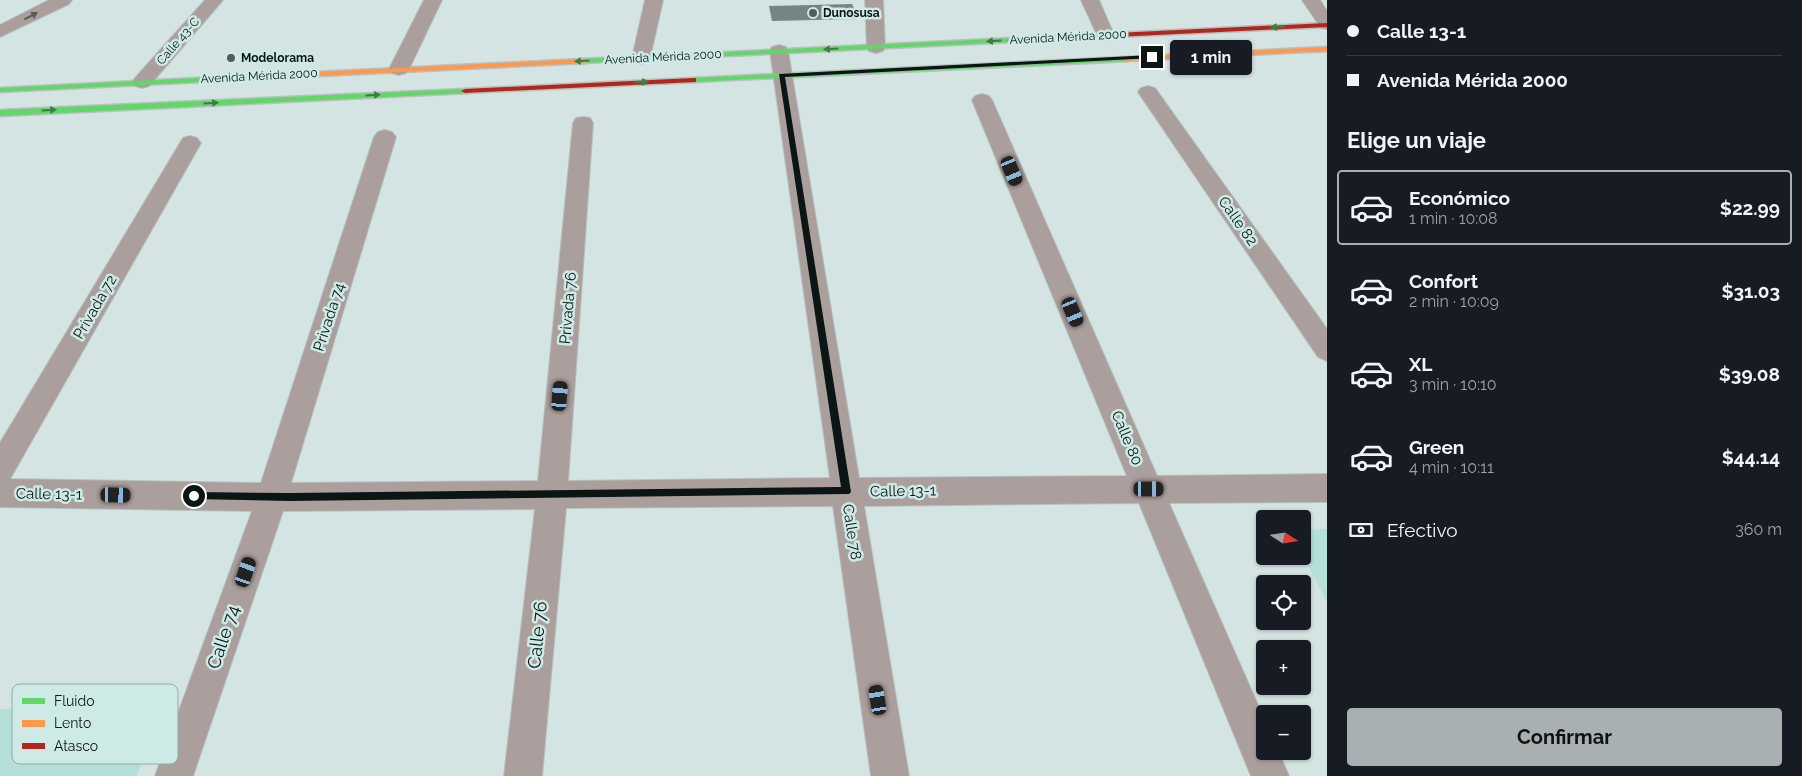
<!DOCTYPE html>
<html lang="es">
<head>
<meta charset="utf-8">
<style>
  :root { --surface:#171b24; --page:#20242c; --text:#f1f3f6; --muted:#9ea1a6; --line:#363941; --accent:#a9b0b1 }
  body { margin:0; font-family:Raleway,sans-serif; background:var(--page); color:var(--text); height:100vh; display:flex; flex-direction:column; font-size:19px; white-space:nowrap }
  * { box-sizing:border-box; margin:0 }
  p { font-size:16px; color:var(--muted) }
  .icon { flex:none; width:28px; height:28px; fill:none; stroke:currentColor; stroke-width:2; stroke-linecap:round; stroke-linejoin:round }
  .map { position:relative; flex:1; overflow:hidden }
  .panel { display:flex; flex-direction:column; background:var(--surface); width:475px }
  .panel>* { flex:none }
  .banner { display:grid; align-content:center; height:110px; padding:0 20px; background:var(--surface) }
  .needle { width:32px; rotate:102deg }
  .buttons { position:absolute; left:1256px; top:510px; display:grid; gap:10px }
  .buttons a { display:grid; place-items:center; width:55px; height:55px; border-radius:5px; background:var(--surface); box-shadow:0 1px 4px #0004; font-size:25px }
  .end { position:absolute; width:22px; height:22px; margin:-11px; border:6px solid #0b1514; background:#fff; box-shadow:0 0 0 2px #fff }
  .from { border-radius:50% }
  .bubble { position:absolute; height:35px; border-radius:5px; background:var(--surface); box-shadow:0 1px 4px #0004; font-size:16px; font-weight:700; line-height:35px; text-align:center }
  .car { position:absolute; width:15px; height:30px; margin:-15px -8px; border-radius:6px; box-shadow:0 0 4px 1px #0007; background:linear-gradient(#222 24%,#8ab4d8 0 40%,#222 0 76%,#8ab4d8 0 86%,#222 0) }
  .banner b { display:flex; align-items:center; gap:18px; height:48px; font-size:19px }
  .banner b+b { border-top:1px solid var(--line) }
  .banner i { width:12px; height:12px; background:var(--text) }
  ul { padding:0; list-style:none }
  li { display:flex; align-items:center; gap:15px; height:75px; margin:0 10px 8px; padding:0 10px; border:2px solid transparent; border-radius:5px }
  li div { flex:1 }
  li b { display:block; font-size:19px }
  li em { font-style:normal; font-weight:700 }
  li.current { border-color:var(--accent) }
  li>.icon { width:45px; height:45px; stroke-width:1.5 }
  h2 { padding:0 20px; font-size:22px; line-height:60px }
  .pay { display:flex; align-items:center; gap:12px; height:55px; padding:0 20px; font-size:19px }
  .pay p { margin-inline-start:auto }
  .primary-button { display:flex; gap:10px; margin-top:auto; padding:10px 20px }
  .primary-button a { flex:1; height:58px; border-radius:5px; background:var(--accent); color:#111; font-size:20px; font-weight:700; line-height:58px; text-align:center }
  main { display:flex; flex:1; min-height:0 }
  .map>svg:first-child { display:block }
  .green { fill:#b5dfd9 }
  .building { fill:#748583 }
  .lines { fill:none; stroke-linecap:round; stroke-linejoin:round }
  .street-casing { stroke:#b6c1c0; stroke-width:2 }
  .fast-casing { stroke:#b6c1c0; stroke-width:3 }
  .slow-casing { stroke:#b6c1c0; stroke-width:3 }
  .jam-casing { stroke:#b6c1c0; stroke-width:3 }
  .street { fill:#aa9f9c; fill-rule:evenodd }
  .fast { fill:#63d668; fill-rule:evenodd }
  .slow { fill:#ff974d; fill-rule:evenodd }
  .jam { fill:#b3261e; fill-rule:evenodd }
  .oneway { fill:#5a5a58 }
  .oneway2 { fill:#3b7f42 }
  .route { fill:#0b1514 }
  .poi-dot { fill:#515d5c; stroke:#ceeae6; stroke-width:2 }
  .labels { text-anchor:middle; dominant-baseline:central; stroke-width:5; stroke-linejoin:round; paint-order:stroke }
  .far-poi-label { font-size:12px; font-weight:bold; fill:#0b1514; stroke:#ceeae6; text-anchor:start }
  .far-street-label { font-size:12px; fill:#0b1514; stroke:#ceeae6 }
  .street-label { font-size:15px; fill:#0b1514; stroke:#ceeae6 }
  .near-street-label { font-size:18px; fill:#0b1514; stroke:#ceeae6 }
  .key { fill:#ceeae6; stroke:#94aaa7; stroke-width:1 }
  .key-label { font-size:14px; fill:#0b1514 }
</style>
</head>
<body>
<main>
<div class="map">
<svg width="1327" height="776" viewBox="0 0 1327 776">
  <rect width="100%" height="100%" fill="#d4e4e2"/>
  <g class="green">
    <polygon points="1327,529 1327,602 1303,556 1302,530"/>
    <polygon points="162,704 137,776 0,776 0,709"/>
  </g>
  <polygon class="building" points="852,4 858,19 772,21 769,6"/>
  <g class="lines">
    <g class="street-casing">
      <g id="street">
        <polygon points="49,0 72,0 69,4 0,37 0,25"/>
        <polygon points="205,0 223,0 149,86 142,88 135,86 132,82 135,78"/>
        <polygon points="424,0 442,0 409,69 406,73 399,75 392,73 389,69"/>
        <polygon points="645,0 663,0 650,58 648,62 641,64 634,62 632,58"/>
        <polygon points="865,0 883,0 885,47 883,51 876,53 869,51 867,47"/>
        <polygon points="1081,0 1099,0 1114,35 1111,39 1105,41 1099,39"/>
        <polygon points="1302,0 1320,0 1327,11 1327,29 1321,28"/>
        <polygon points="779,45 786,47 788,51 859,478 1127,476 972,100 975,96 982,94 989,96 992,100 1157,476 1327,474 1327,502 1169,503 1265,721 1265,751 1278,751 1289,776 1251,776 1139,503 864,506 909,776 871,776 833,506 566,508 542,776 504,776 535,509 283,511 193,776 155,776 252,511 0,507 0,443 183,138 190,136 197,138 201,143 10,479 261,483 374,137 378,132 385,130 392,132 396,137 291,483 538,481 573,123 576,118 583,117 590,118 593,123 568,481 830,478 770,51 772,47"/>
        <polygon points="1148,86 1155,88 1327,329 1327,361 1318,357 1138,92 1141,88"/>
      </g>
    </g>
    <g class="fast-casing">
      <g id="fast">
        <polygon points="1094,34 1097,34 1097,38 583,63 579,61 583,59"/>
        <polygon points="1125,57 1129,59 1128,61 693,82 689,80 693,78"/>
        <polygon points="277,74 280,74 280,78 0,92 0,88"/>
        <polygon points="465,89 468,89 468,93 0,116 0,110"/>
      </g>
    </g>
    <g class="slow-casing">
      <g id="slow">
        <polygon points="1327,47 1327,51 1125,61 1121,59 1125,57"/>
        <polygon points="583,59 587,61 586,63 277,78 273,76 277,74"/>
      </g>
    </g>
    <g class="jam-casing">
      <g id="jam">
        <polygon points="1327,23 1327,27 1094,38 1090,36 1094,34"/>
        <polygon points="693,78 696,78 696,82 465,93 461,91 465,89"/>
      </g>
    </g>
    <use href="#street" class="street"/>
    <use href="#fast" class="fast"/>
    <use href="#slow" class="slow"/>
    <use href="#jam" class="jam"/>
  </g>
  <defs><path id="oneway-solid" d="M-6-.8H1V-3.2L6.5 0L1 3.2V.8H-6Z" transform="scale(1.25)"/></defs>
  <use class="oneway" href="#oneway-solid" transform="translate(31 16) rotate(-27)"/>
  <g class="oneway2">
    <use href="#oneway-solid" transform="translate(1278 27) rotate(177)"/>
    <use href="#oneway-solid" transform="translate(994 41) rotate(177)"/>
    <use href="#oneway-solid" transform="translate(831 49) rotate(177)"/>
    <use href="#oneway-solid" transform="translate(582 61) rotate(177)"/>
    <use href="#oneway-solid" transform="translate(641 82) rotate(-3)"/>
    <use href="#oneway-solid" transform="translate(373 95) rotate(-3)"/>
    <use href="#oneway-solid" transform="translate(211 103) rotate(-3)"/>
    <use href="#oneway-solid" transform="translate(49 110) rotate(-3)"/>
  </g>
  <polygon class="route" points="1152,55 1154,58 785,77 851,492 849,494 290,501 191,499 191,493 194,492 290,493 841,487 779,74"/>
  <g class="poi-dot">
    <circle cx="813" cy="13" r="5"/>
    <circle cx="231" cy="58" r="5"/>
  </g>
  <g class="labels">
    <g class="far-poi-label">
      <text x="823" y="13">Dunosusa</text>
      <text x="241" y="58">Modelorama</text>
    </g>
    <g class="far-street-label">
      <text transform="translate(1068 37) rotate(-3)">Avenida Mérida 2000</text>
      <text transform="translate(178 41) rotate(-49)">Calle 43-C</text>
      <text transform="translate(663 57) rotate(-3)">Avenida Mérida 2000</text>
      <text transform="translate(259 76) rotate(-3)">Avenida Mérida 2000</text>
    </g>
    <g class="street-label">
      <text transform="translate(1238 221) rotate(55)">Calle 82</text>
      <text transform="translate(95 307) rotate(-60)">Privada 72</text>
      <text transform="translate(568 308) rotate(-85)">Privada 76</text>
      <text transform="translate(329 317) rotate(-72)">Privada 74</text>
      <text transform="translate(1127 438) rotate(67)">Calle 80</text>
      <text transform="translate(903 491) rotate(-1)">Calle 13-1</text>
      <text transform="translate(49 494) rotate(1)">Calle 13-1</text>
      <text transform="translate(852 532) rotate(81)">Calle 78</text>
    </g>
    <g class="near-street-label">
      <text transform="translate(537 635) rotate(-84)">Calle 76</text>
      <text transform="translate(223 637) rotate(-71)">Calle 74</text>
    </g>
  </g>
  <rect x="12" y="684" width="166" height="80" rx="8" class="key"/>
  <rect x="22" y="698" width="23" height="6" fill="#63d668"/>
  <rect x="22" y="720" width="23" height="7" fill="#ff974d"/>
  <rect x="22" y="743" width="23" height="6" fill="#b3261e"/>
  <g class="key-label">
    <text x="54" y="706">Fluido</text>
    <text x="54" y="728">Lento</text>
    <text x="54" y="751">Atasco</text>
  </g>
</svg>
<div class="buttons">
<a><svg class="needle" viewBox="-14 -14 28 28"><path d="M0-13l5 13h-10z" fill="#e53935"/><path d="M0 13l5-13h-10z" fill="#9ea1a6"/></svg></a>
<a><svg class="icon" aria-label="locate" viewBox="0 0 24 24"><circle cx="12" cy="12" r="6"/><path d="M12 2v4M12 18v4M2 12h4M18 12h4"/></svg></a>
<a>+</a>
<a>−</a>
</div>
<i class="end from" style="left:194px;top:496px"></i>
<i class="end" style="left:1152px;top:57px"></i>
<div class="bubble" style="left:1170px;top:40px;width:82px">1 min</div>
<i class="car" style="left:1012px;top:171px;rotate:157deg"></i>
<i class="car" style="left:1073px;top:312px;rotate:157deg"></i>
<i class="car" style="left:560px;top:396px;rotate:5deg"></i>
<i class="car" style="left:1149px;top:489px;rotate:90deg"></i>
<i class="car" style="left:116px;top:495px;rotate:91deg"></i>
<i class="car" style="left:246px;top:572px;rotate:19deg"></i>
<i class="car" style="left:878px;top:700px;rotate:351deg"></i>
</div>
<section class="panel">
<div class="banner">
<b><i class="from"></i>Calle 13-1</b>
<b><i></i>Avenida Mérida 2000</b>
</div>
<h2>Elige un viaje</h2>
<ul>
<li class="current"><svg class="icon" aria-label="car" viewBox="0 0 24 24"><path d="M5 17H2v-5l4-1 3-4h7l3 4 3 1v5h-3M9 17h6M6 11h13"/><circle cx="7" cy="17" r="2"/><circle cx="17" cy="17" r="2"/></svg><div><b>Económico</b><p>1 min · 10:08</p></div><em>$22.99</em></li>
<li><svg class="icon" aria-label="car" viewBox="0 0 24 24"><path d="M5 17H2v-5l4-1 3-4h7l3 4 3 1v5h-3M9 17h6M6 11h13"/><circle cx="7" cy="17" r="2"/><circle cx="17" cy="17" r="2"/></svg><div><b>Confort</b><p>2 min · 10:09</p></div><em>$31.03</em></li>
<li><svg class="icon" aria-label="car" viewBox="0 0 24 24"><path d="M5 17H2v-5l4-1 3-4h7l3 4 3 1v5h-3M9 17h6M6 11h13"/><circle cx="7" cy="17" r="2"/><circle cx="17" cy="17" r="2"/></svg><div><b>XL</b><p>3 min · 10:10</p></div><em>$39.08</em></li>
<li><svg class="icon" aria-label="car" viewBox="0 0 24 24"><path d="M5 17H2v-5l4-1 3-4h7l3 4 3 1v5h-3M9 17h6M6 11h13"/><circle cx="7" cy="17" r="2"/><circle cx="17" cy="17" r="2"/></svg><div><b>Green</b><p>4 min · 10:11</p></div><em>$44.14</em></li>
</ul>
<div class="pay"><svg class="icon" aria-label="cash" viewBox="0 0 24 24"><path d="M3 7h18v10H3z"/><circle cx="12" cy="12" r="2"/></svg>Efectivo<p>360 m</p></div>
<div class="primary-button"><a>Confirmar</a></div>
</section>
</main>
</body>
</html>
